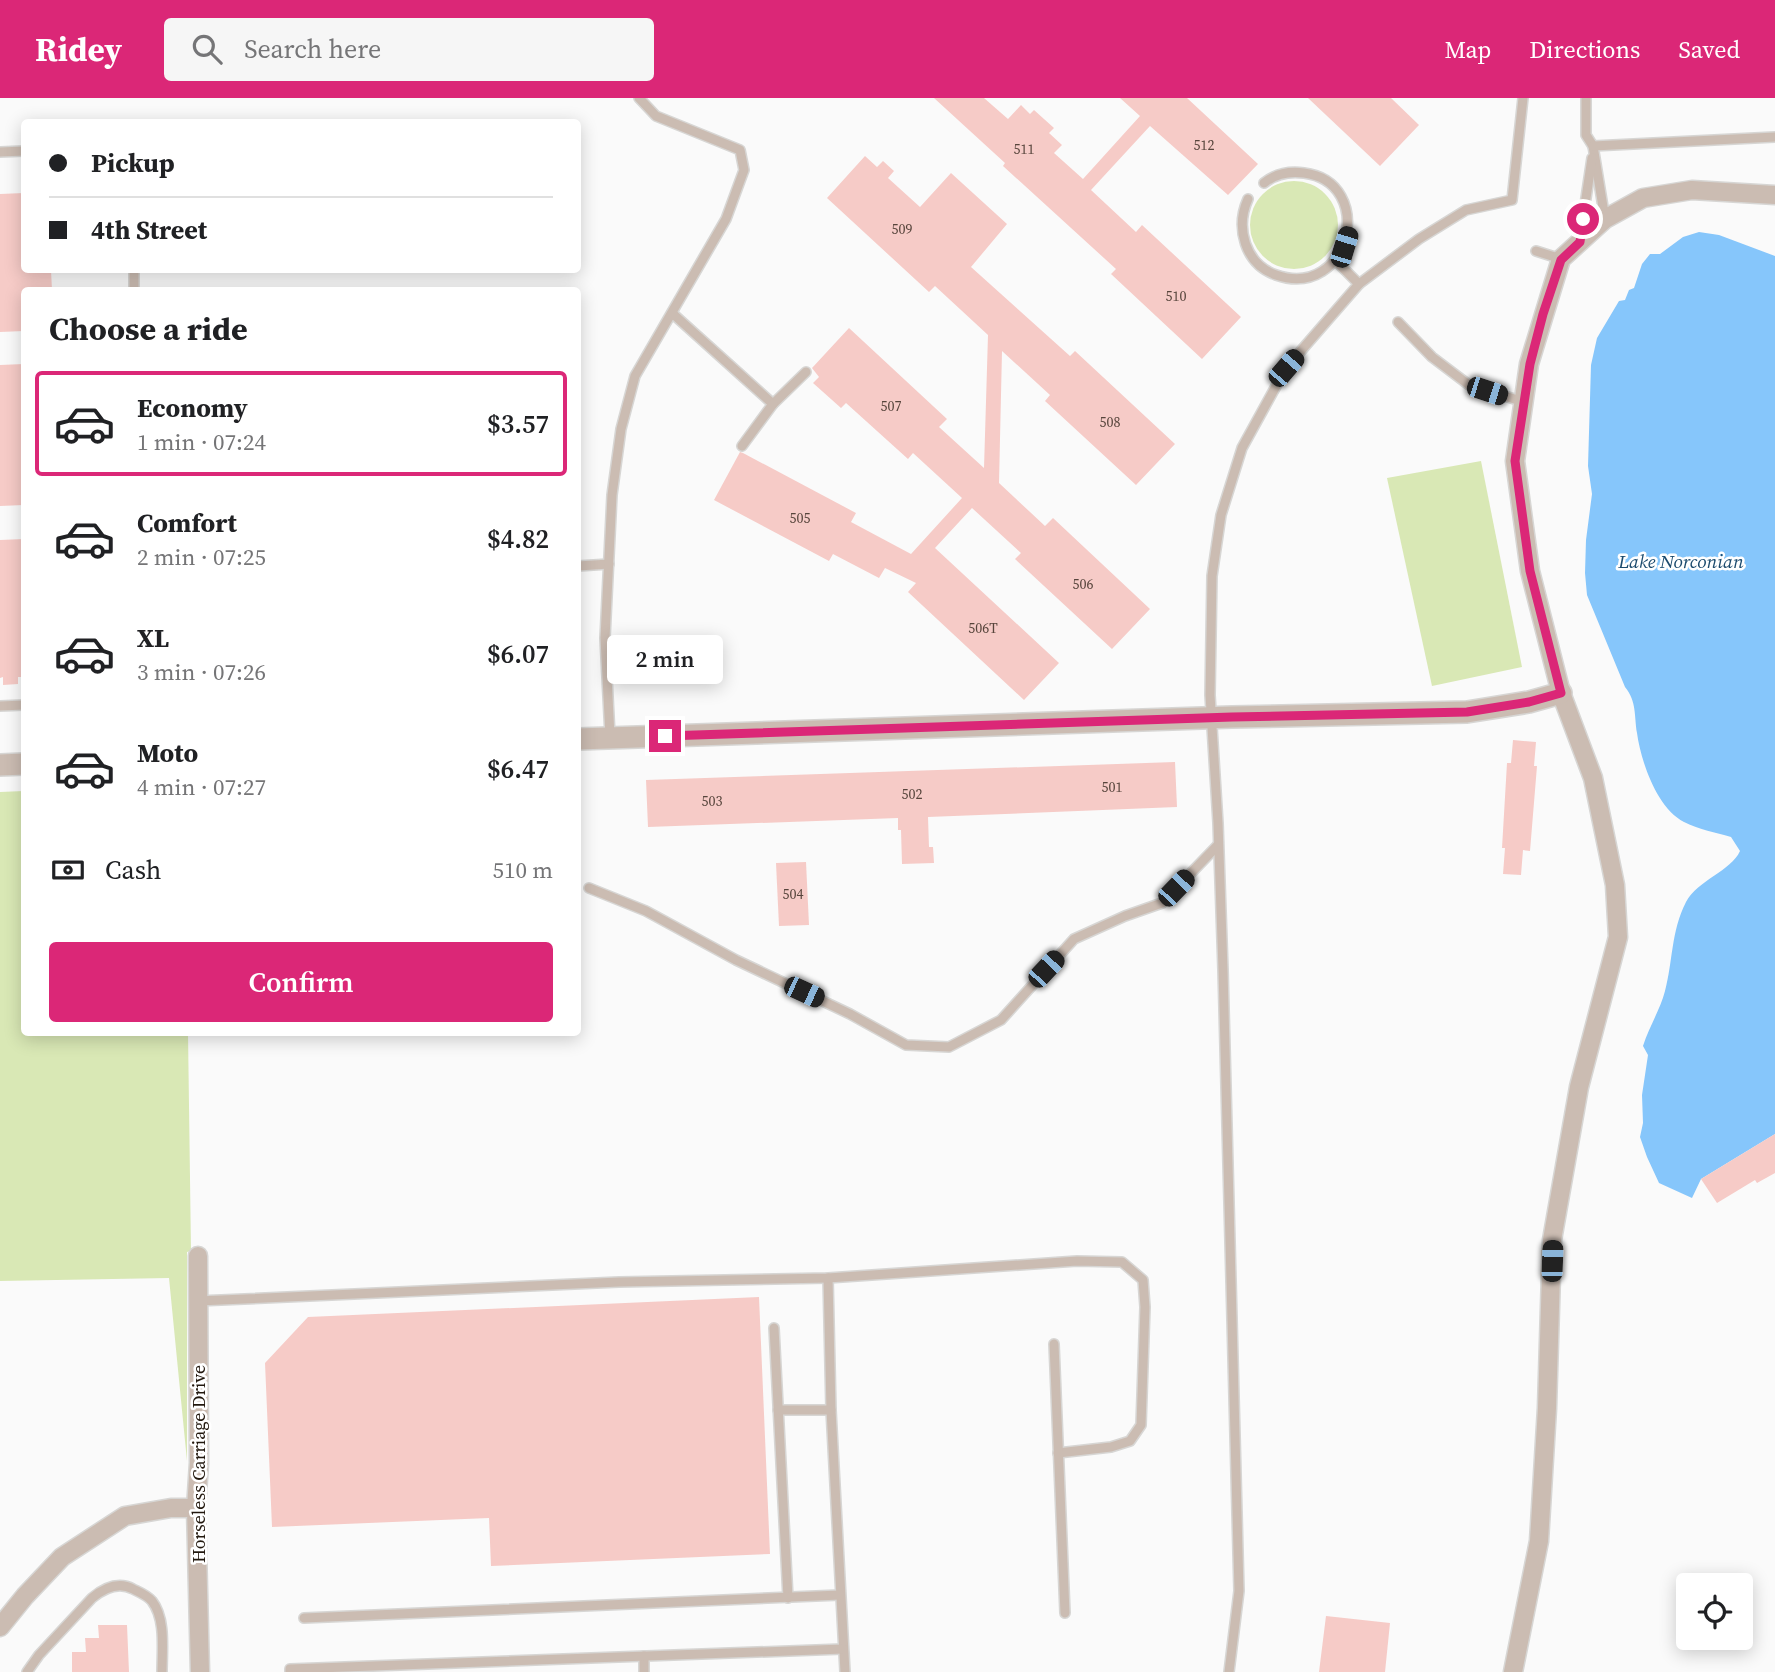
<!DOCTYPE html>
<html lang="en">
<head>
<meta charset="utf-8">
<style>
  :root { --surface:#fff; --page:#f6f6f6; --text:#202124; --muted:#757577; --line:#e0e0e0; --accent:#db2777 }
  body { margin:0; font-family:"Source Serif 4",serif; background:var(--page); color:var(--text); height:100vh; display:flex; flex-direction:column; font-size:26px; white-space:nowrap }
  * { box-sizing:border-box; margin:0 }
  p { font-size:23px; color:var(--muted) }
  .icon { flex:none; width:38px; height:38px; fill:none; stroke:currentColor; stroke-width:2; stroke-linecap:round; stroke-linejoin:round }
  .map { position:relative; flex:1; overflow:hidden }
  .drawer { position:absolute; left:21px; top:189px; width:560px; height:749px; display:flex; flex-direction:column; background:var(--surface); border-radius:7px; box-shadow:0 4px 18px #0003 }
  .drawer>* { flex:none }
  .guide { position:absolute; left:21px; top:21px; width:560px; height:154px; border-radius:7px; box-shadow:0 4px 18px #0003; display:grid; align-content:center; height:154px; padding:0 28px; background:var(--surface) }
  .fabs { position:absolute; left:1676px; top:1475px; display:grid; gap:14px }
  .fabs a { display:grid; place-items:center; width:77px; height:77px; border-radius:7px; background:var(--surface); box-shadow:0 4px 18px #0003; font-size:35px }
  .end { position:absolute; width:32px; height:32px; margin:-16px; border:9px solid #db2777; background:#fff; box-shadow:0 0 0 4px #fff }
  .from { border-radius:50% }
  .bubble { position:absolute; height:49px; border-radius:7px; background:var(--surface); box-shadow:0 4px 18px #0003; font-size:23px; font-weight:600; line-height:49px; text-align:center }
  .car { position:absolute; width:21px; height:42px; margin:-21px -10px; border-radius:9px; box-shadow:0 0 5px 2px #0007; background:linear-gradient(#222 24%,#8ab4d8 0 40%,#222 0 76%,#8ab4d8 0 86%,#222 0) }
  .guide b { display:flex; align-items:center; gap:24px; height:66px; font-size:26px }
  .guide b+b { border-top:2px solid var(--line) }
  .guide i { width:18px; height:18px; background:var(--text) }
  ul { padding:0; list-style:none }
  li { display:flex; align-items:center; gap:21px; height:105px; margin:0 14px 10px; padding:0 14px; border:4px solid transparent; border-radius:7px }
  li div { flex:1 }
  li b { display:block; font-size:26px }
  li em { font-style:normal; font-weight:600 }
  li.active { border-color:var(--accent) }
  li>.icon { width:63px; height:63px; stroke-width:1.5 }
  h2 { padding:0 28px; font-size:32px; line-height:84px }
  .pay { display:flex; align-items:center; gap:18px; height:77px; padding:0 28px; font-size:26px }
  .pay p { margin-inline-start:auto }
  .button { display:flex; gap:14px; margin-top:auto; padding:14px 28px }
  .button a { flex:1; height:80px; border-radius:7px; background:var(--accent); color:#fff; font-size:28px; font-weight:600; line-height:80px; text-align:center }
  header { display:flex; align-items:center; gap:42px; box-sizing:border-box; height:98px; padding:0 35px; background:var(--accent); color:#fff }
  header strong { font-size:33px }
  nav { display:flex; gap:38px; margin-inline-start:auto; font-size:24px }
  .search { width:490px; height:63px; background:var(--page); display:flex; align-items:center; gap:18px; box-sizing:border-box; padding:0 24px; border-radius:7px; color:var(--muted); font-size:26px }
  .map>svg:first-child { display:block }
  .green { fill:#d9e8b5 }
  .water { fill:#86c6fb }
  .building { fill:#f6cbc7 }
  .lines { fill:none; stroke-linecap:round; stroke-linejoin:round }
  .service-casing { stroke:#d7d6d4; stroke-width:12 }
  .minor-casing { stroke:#d7d6d4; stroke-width:21 }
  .tertiary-casing { stroke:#d7d6d4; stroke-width:24 }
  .service { stroke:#cbbcb2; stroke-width:9 }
  .minor { stroke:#cbbcb2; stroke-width:18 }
  .tertiary { stroke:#cbbcb2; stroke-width:21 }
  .route { stroke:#db2777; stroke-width:9 }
  .labels { text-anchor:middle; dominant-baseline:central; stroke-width:5; stroke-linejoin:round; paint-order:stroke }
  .number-label { font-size:14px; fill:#57453c }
  .street-label { font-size:18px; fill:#22180e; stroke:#fff }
  .water-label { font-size:19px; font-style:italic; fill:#1c4b6e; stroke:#fff }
</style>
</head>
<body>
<header>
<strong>Ridey</strong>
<div class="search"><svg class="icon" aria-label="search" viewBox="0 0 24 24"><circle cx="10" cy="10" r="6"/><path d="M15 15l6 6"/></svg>Search here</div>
<nav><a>Map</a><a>Directions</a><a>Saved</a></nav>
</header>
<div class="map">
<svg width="1775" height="1574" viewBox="0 0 1775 1574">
  <rect width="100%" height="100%" fill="#fafafa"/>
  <g class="green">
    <circle cx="1294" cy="127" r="44"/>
    <polygon points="1481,363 1522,569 1432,588 1387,380"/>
    <polygon points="24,693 24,934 188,935 191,1153 187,1154 187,1363 169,1180 0,1183 0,694"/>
  </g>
  <path class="water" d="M1699,134L1719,137L1775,158V1036L1701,1081L1692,1100L1659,1085L1647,1059L1640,1039L1643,1025L1642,997L1648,957L1643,948C1649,929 1660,912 1665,893C1673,863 1671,833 1686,804C1698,782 1731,773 1740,753L1731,739C1715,734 1700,732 1684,724C1657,710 1641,664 1637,635C1634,617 1637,604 1625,589L1587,497L1585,475L1586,442L1592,396L1588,368L1591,267L1597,240L1619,203L1625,202L1629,192L1634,190L1642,166L1650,156H1660L1683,139Z"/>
  <g class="building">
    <polygon points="934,0 984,0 1008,21 1021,7 1030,16 1034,12 1054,30 1049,35 1062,47 1054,55 1083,81 1140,18 1120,0 1187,0 1258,66 1228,97 1150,28 1091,92 1136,134 1142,127 1241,219 1202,261 1111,176 1116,171 1003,68 1005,65"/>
    <polygon points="1308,0 1391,0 1419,27 1380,68"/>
    <polygon points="865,58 877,69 883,63 894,73 888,80 920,109 951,75 1007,126 971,169 1070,258 1075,253 1175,346 1136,387 1045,303 1050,297 1002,253 999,385 1045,428 1053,420 1150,511 1112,551 1015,461 1021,455 972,410 935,450 1059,565 1024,602 908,494 916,485 885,470 879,480 833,456 829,463 714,402 740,354 743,355 856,415 851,424 911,456 962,400 913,355 908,361 846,305 841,310 813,285 819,279 812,270 849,230 947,321 939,329 984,370 988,237 935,188 929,194 827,100"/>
    <polygon points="24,95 24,172 51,172 52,192 24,192 24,233 0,234 0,96"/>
    <polygon points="24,266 24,407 0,408 0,267"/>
    <polygon points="24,441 24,579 18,579 18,586 3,587 3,579 0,580 0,442"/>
    <polygon points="1513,642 1536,644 1534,668 1537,668 1530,753 1523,752 1521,777 1503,776 1505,750 1502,750 1507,665 1511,665"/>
    <polygon points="1175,664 1177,709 928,719 929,749 933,749 934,765 902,766 901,732 898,732 898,720 648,729 646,682"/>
    <polygon points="806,764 809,827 779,828 776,765"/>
    <polygon points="1775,1036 1775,1075 1757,1085 1755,1082 1717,1105 1701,1081"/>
    <polygon points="759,1199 770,1456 491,1468 489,1420 272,1429 265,1265 308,1219"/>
    <polygon points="1326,1518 1390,1525 1385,1574 1319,1574"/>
    <polygon points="98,1527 127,1527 129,1574 72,1574 72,1554 86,1554 85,1540 99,1540"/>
  </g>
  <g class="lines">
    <g class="service-casing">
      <g id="service">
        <polyline points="1586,0 1586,37 1593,48 1605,121"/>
        <polyline points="1593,48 1775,39"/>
        <polyline points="0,54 24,53"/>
        <path d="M1248,101C1235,130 1245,166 1276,177C1351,203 1377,84 1304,75C1289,73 1275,76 1264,85"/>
        <polyline points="1580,140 1592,60"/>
        <polyline points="1536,153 1561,161"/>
        <polyline points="134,172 134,192"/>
        <polyline points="1359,186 1419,141 1466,112 1512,102 1523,0"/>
        <polyline points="672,215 773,306 806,274"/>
        <polyline points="1398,224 1432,259 1469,287 1524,304"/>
        <polyline points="742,348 773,306"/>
        <polyline points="578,468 609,466"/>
        <polyline points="0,608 24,607"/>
        <polyline points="610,638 605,540 612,397 621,331 635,278 726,121 744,72 740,52 656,18 639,0"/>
        <polyline points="589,790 646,813 736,862 850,916 906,947 949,949 1001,922 1074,841 1125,818 1162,805 1218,747"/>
        <polyline points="828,1180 831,1312 845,1574"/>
        <polyline points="198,1203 619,1184 828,1180 1077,1163 1122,1164 1143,1182 1145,1209 1141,1327 1130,1343 1111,1349 1058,1355"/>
        <polyline points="774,1230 788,1500"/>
        <polyline points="1054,1246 1065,1515"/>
        <polyline points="778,1312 831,1312"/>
        <polyline points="304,1520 840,1497"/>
        <polyline points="644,1558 644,1574"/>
        <path d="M27,1574L39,1557L92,1500C104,1490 118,1483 133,1491C139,1494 147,1497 152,1503C166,1521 162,1552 162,1574"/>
        <polyline points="290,1574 290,1571 843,1551"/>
        <polyline points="1229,1574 1239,1493 1223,872 1218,725 1210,597 1212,478 1221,417 1242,350 1286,270 1359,186 1335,162"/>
      </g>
    </g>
    <g class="minor-casing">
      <g id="minor">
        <polyline points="198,1158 199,1365 196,1410 200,1574"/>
        <polyline points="0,1529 25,1498 62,1459 125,1418 171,1410 196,1410"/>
        <polyline points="1513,1574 1539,1443 1547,1310 1552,1142 1579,989 1618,839 1615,787 1593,680 1561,595 1530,473 1515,363 1529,266 1561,161 1605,121 1643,100 1692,92 1775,97"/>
      </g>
    </g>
    <g class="tertiary-casing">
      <g id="tertiary">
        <polyline points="578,641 1232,619 1467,614 1529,604 1561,595"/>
        <polyline points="0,667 24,666"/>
      </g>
    </g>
    <use href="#service" class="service"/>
    <use href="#minor" class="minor"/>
    <use href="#tertiary" class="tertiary"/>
  </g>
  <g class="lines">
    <polyline class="route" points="665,638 1232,619 1467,614 1529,604 1561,595 1530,473 1515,363 1530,266 1543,216 1561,162 1580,144 1583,121"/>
  </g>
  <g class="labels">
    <g class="number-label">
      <text x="1204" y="47">512</text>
      <text x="1024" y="51">511</text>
      <text x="902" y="131">509</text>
      <text x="1176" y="198">510</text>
      <text x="891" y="308">507</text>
      <text x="1110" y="324">508</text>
      <text x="800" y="420">505</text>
      <text x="1083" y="486">506</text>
      <text x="983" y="530">506T</text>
      <text x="1112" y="689">501</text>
      <text x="912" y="696">502</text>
      <text x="712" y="703">503</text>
      <text x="793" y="796">504</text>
    </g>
    <g class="street-label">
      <text transform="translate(198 1366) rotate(-90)">Horseless Carriage Drive</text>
    </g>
    <g class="water-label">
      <text x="1681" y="463">Lake Norconian</text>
    </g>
  </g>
</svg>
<div class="fabs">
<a><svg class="icon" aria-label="locate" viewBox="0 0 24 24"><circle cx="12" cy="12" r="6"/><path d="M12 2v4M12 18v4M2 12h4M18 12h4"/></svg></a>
</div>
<i class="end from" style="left:1583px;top:121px"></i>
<i class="end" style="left:665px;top:638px"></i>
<div class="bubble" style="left:607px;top:537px;width:116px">2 min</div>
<i class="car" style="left:1344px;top:149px;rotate:17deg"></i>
<i class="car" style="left:1286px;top:270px;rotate:41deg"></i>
<i class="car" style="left:1487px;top:293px;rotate:108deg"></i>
<i class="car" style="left:1176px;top:790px;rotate:44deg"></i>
<i class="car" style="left:1046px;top:871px;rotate:43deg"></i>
<i class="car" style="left:804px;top:894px;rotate:115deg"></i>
<i class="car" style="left:1552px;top:1163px;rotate:2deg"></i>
<div class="guide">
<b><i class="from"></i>Pickup</b>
<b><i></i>4th Street</b>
</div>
<section class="drawer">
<h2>Choose a ride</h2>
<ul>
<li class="active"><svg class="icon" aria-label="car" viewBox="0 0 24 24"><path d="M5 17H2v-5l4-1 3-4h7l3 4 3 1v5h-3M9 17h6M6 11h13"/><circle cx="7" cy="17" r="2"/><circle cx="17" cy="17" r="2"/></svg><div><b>Economy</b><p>1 min · 07:24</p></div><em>$3.57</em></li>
<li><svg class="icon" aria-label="car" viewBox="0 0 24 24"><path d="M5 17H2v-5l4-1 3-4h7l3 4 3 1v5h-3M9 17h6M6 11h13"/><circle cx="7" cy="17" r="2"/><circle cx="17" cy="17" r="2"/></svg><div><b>Comfort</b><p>2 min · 07:25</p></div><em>$4.82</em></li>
<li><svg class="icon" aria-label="car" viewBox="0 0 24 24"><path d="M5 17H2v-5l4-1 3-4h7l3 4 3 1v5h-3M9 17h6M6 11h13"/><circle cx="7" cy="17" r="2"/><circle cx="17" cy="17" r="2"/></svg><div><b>XL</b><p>3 min · 07:26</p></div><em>$6.07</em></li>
<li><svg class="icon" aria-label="car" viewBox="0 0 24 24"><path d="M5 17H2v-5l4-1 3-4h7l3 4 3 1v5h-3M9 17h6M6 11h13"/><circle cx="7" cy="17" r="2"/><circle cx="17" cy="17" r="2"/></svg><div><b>Moto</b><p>4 min · 07:27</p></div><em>$6.47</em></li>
</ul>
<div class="pay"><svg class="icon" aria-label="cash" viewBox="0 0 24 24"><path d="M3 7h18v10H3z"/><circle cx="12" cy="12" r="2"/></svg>Cash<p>510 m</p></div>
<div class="button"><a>Confirm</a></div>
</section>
</div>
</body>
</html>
